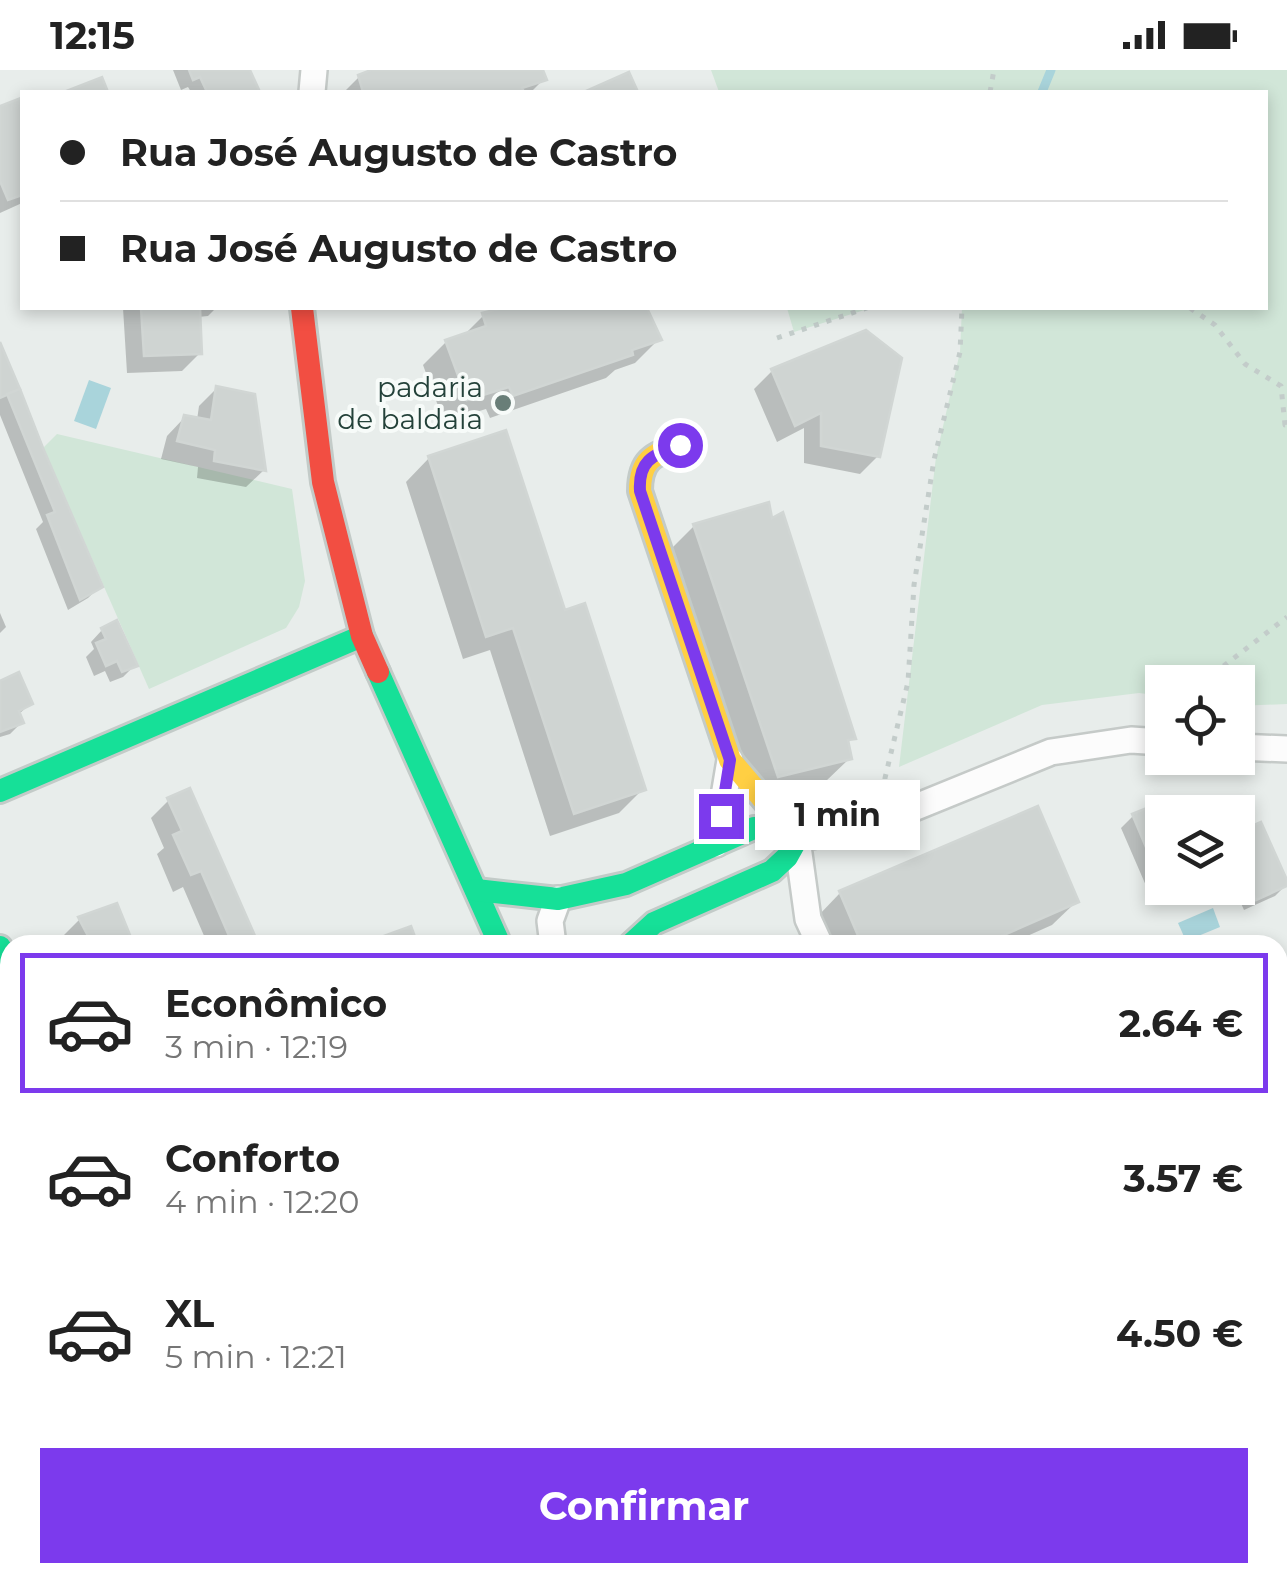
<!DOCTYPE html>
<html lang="pt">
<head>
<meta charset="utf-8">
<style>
  :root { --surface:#fff; --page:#f2f2f2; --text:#222; --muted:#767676; --line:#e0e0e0; --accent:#7c3aed }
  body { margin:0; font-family:Montserrat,sans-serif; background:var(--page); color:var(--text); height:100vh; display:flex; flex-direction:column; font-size:38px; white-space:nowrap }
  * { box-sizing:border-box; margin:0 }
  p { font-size:32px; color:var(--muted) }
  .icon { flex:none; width:55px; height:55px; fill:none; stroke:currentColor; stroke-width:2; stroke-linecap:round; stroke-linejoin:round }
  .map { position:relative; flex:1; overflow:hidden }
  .details { position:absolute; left:0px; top:865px; width:1288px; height:648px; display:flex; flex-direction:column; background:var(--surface); border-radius:30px 30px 0 0; box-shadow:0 5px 15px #0003 }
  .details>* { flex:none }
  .top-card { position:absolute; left:20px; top:20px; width:1248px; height:220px; border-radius:0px; box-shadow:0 5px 15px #0003; display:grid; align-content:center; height:220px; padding:0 40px; background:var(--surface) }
  .controls { position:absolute; left:1145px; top:595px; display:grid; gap:20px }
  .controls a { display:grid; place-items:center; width:110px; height:110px; border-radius:0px; background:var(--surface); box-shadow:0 5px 15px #0003; font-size:50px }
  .end { position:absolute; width:45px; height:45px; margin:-22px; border:12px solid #7c3aed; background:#fff; box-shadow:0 0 0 5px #fff }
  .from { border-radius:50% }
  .bubble { position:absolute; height:70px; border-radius:0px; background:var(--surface); box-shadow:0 5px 15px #0003; font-size:32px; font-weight:700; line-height:70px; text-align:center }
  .top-card b { display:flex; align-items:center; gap:35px; height:95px; font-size:38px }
  .top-card b+b { border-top:2px solid var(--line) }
  .top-card i { width:25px; height:25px; background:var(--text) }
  ul { padding:18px 0 0; list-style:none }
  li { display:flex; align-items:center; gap:30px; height:140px; margin:0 20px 15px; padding:0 20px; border:5px solid transparent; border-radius:0px }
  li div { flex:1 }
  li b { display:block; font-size:38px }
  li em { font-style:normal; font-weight:700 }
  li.active { border-color:var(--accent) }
  li>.icon { width:90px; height:90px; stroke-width:1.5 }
  .primary-button { display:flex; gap:20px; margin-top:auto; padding:20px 40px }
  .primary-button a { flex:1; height:115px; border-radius:0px; background:var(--accent); color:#fff; font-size:40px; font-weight:700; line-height:115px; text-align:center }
  .status { display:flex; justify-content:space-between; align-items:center; height:70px; padding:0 50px; background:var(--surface); direction:ltr }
  .status svg { height:28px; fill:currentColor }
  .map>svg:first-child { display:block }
  .green { fill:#d1e6d8 }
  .water { fill:#a9d4db }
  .shadow { fill:#0003 }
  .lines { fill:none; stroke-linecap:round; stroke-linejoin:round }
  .stream { stroke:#a9d4db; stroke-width:9 }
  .building { fill:#cfd4d2; stroke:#d1d6d4; stroke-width:2.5 }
  .street-casing { stroke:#c5cac8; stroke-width:30 }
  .fast-casing { stroke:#c3cbc8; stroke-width:28 }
  .slow-casing { stroke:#c3cbc8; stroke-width:28 }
  .jam-casing { stroke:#c3cbc8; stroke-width:28 }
  .path { stroke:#c3ccca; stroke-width:5; stroke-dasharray:5 8; stroke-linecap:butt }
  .street { stroke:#fcfcfc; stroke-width:25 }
  .fast { stroke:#16e098; stroke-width:22 }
  .slow { stroke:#ffcf43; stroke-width:22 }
  .jam { stroke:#f24e42; stroke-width:22 }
  .route { stroke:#7c3aed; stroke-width:12 }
  .poi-dot { fill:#697e78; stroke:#f7fbf9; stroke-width:4 }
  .labels { text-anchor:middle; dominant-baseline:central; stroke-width:8; stroke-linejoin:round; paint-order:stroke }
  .poi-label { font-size:28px; fill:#24423a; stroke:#f7fbf9; text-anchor:end }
</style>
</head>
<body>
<div class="status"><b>12:15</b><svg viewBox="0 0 49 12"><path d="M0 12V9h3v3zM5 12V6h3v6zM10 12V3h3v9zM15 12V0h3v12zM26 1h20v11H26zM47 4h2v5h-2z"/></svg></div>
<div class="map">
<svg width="1287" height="1512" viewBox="0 0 1287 1512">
  <rect width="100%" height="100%" fill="#e8edeb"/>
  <g class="green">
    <polygon points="711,0 1287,0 1287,634 1238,636 1238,612 1162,612 1162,626 1139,623 1042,635 899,697 936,387 960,282 962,238 1265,238 1265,22 719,22"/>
    <polygon points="787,238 871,238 794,262"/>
    <polygon points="57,364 292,419 305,511 299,537 286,558 149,619 43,378"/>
    <polygon points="0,913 10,936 10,1077 0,1054"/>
  </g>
  <g class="water">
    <polygon points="89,310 111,318 96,359 74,351"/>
    <polygon points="1213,838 1220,857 1186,871 1178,853"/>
  </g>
  <g class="shadow">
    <polygon points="173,0 248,0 257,22 191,22 188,17 181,20"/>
    <polygon points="372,0 541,0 544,9 531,22 344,22 359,7"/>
    <polygon points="19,31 22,39 22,133 0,143 0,38"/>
    <polygon points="123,238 216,238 208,246 198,247 200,283 182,301 127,303"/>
    <polygon points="513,238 650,238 645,239 659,269 635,293 615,300 606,308 490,348 486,339 444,352 423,295 446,272 463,266 483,246"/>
    <polygon points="0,279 100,516 88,528 68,540 36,459 43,452 0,345"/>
    <polygon points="772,301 878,386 860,404 804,393 804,358 777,372 754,319"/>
    <polygon points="217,318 264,400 246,417 197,408 198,397 161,389 167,366 184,348 197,350 199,336"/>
    <polygon points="429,388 564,543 643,719 619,743 550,766 490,580 463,589 406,412"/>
    <polygon points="694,456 853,668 846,674 849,689 825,712 754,729 671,479"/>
    <polygon points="0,543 6,557 0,563"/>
    <polygon points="102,560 135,595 123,607 110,612 105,601 94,606 86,587 94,579 91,572"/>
    <polygon points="0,613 30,634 18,645 22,652 10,664 0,667"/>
    <polygon points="169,730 256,875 208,875 183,817 173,822 157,784 164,778 151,748"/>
    <polygon points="1163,734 1166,742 1162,742 1162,811 1147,818 1121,758 1133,746"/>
    <polygon points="1259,755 1286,815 1275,826 1244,840 1234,818 1238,818 1238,765"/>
    <polygon points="840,823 1076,832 1052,855 1007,875 829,875 817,847"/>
    <polygon points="80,849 132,875 66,875 62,867"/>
    <polygon points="1287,950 1287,1055 1278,1044 1278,975"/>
    <polygon points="1287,1097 1287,1123 1278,1114 1278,1107"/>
    <polygon points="0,1301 10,1321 10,1366 0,1370"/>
    <polygon points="1287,1321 1287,1374 1278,1349 1278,1331"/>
    <polygon points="10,1417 10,1481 0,1487 0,1422"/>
    <polygon points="312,1502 380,1502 382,1507 377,1512 316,1512"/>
    <polygon points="481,1502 560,1502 538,1512 486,1512"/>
    <polygon points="790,1502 861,1502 840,1512 794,1512"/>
    <polygon points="882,1502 909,1502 889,1512 886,1512"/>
  </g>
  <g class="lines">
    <polyline class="stream" points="1042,22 1051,0"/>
  </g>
  <g class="building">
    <polygon points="189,0 250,0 260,22 207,22 200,7 193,10"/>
    <polygon points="371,0 543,0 547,10 522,18 524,22 363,22 358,5"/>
    <polygon points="629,2 638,22 584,22"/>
    <polygon points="102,7 108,22 64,22"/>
    <polygon points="21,28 22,32 22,125 8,130 0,111 0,36"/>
    <polygon points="141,238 200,238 202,284 144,286"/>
    <polygon points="503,238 647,238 662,270 632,280 633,285 513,326 509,317 467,330 445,270 486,256 482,243"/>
    <polygon points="866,260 902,288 880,387 821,376 821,343 795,356 771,299"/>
    <polygon points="0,272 20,319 0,328"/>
    <polygon points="216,316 255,324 266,401 214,391 215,380 177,371 184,345 211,350"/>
    <polygon points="20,319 43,378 103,517 80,530 47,445 55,442 7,324"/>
    <polygon points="506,360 565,540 585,533 646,720 574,744 513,558 486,567 428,386"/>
    <polygon points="769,432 772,448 783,442 856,669 848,670 852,689 778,707 693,454"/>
    <polygon points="117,550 138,596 122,602 117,591 106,596 96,573 106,569 101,558"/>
    <polygon points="19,602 33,634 19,641 24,653 0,662 0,611"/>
    <polygon points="190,718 259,875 233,875 201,801 191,805 173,765 182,761 167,728"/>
    <polygon points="1164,731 1169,742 1162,742 1162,806 1159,808 1132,744"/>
    <polygon points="1038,736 1079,832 981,875 862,875 839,821"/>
    <polygon points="1261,752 1287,810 1287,816 1256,830 1238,789 1238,762"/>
    <polygon points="117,833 134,875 85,875 83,871 88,866 78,847"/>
    <polygon points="411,856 418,875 383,875 384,866"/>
    <polygon points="1287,985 1287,1020 1278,1032 1278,1004"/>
    <polygon points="0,1295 10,1317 10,1357 0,1362"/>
    <polygon points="10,1415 10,1474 1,1478 0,1419"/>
    <polygon points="0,1481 4,1492 10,1490 10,1502 87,1502 91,1512 0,1512"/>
    <polygon points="328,1502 383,1502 385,1507 374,1512 348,1512 346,1507 331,1512"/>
    <polygon points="498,1502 532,1502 536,1512 503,1512"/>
    <polygon points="806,1502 851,1502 826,1512 810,1512"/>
  </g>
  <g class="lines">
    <g class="street-casing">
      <g id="street">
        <polyline points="312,22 314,0"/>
        <polyline points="1238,677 1287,679"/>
        <polyline points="716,774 730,690"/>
        <polyline points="553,875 550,851 558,829"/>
        <polyline points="820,875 808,849 797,769 884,750 1051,682 1131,670 1162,672"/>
        <polyline points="1278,1474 1287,1470"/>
        <polyline points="770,1502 774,1512"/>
        <polyline points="1191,1512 1212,1502"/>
      </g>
    </g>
    <g class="fast-casing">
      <g id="fast">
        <polyline points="378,602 500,875"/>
        <polyline points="0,721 362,566"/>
        <polyline points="476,820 558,829 626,814 754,758 776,759 797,769 787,787 772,801 654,853 630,875"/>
        <polyline points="0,877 10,900"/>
        <polyline points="0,1091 10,1114"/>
        <polyline points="179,1502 183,1512"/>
        <polyline points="271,1502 276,1512"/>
      </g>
    </g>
    <g class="slow-casing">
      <path id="slow" d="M680,375C653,385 640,389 640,421L730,690L797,769"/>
    </g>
    <g class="jam-casing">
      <polyline id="jam" points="302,238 323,412 362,566 378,602"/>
    </g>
    <g class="path">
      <polyline points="990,22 994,0"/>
      <polyline points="1190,238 1215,255 1245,294 1281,316 1285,355 1287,355"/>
      <polyline points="777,268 867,238"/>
      <polyline points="1203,612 1287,547"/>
      <polyline points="885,722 885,708 908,612 914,515 934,390 960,282 962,238"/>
      <polyline points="0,985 10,1008"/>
      <polyline points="226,1502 230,1512"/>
    </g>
    <use href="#street" class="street"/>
    <use href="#fast" class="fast"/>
    <use href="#slow" class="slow"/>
    <use href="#jam" class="jam"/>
  </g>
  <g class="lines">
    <path class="route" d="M680,375C654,385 638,389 640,421L730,690L721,746"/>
  </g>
  <circle class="poi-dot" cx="503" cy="333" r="10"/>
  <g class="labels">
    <g class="poi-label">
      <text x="483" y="317">padaria<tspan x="483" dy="32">de baldaia</tspan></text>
    </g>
  </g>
</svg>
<div class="controls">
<a><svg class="icon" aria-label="locate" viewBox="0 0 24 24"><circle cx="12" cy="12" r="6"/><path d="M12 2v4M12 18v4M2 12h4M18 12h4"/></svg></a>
<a><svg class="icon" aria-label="layers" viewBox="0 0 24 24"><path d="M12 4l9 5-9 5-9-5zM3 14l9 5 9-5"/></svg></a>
</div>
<i class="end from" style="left:680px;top:375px"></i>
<i class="end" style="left:721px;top:746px"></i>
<div class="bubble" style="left:755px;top:710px;width:165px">1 min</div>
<div class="top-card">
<b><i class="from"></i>Rua José Augusto de Castro</b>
<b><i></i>Rua José Augusto de Castro</b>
</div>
<section class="details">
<ul>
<li class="active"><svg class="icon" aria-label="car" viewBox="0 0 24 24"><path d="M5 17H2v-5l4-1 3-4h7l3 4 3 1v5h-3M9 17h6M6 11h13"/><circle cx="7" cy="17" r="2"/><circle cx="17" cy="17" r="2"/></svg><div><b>Econômico</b><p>3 min · 12:19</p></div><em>2.64 €</em></li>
<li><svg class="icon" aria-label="car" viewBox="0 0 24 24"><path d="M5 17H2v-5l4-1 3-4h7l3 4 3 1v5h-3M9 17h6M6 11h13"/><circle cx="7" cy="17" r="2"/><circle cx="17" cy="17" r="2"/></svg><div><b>Conforto</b><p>4 min · 12:20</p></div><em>3.57 €</em></li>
<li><svg class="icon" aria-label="car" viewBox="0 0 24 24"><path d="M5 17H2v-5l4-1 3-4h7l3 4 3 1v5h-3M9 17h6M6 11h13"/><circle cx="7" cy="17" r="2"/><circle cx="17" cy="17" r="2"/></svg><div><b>XL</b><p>5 min · 12:21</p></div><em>4.50 €</em></li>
</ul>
<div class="primary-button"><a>Confirmar</a></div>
</section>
</div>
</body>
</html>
